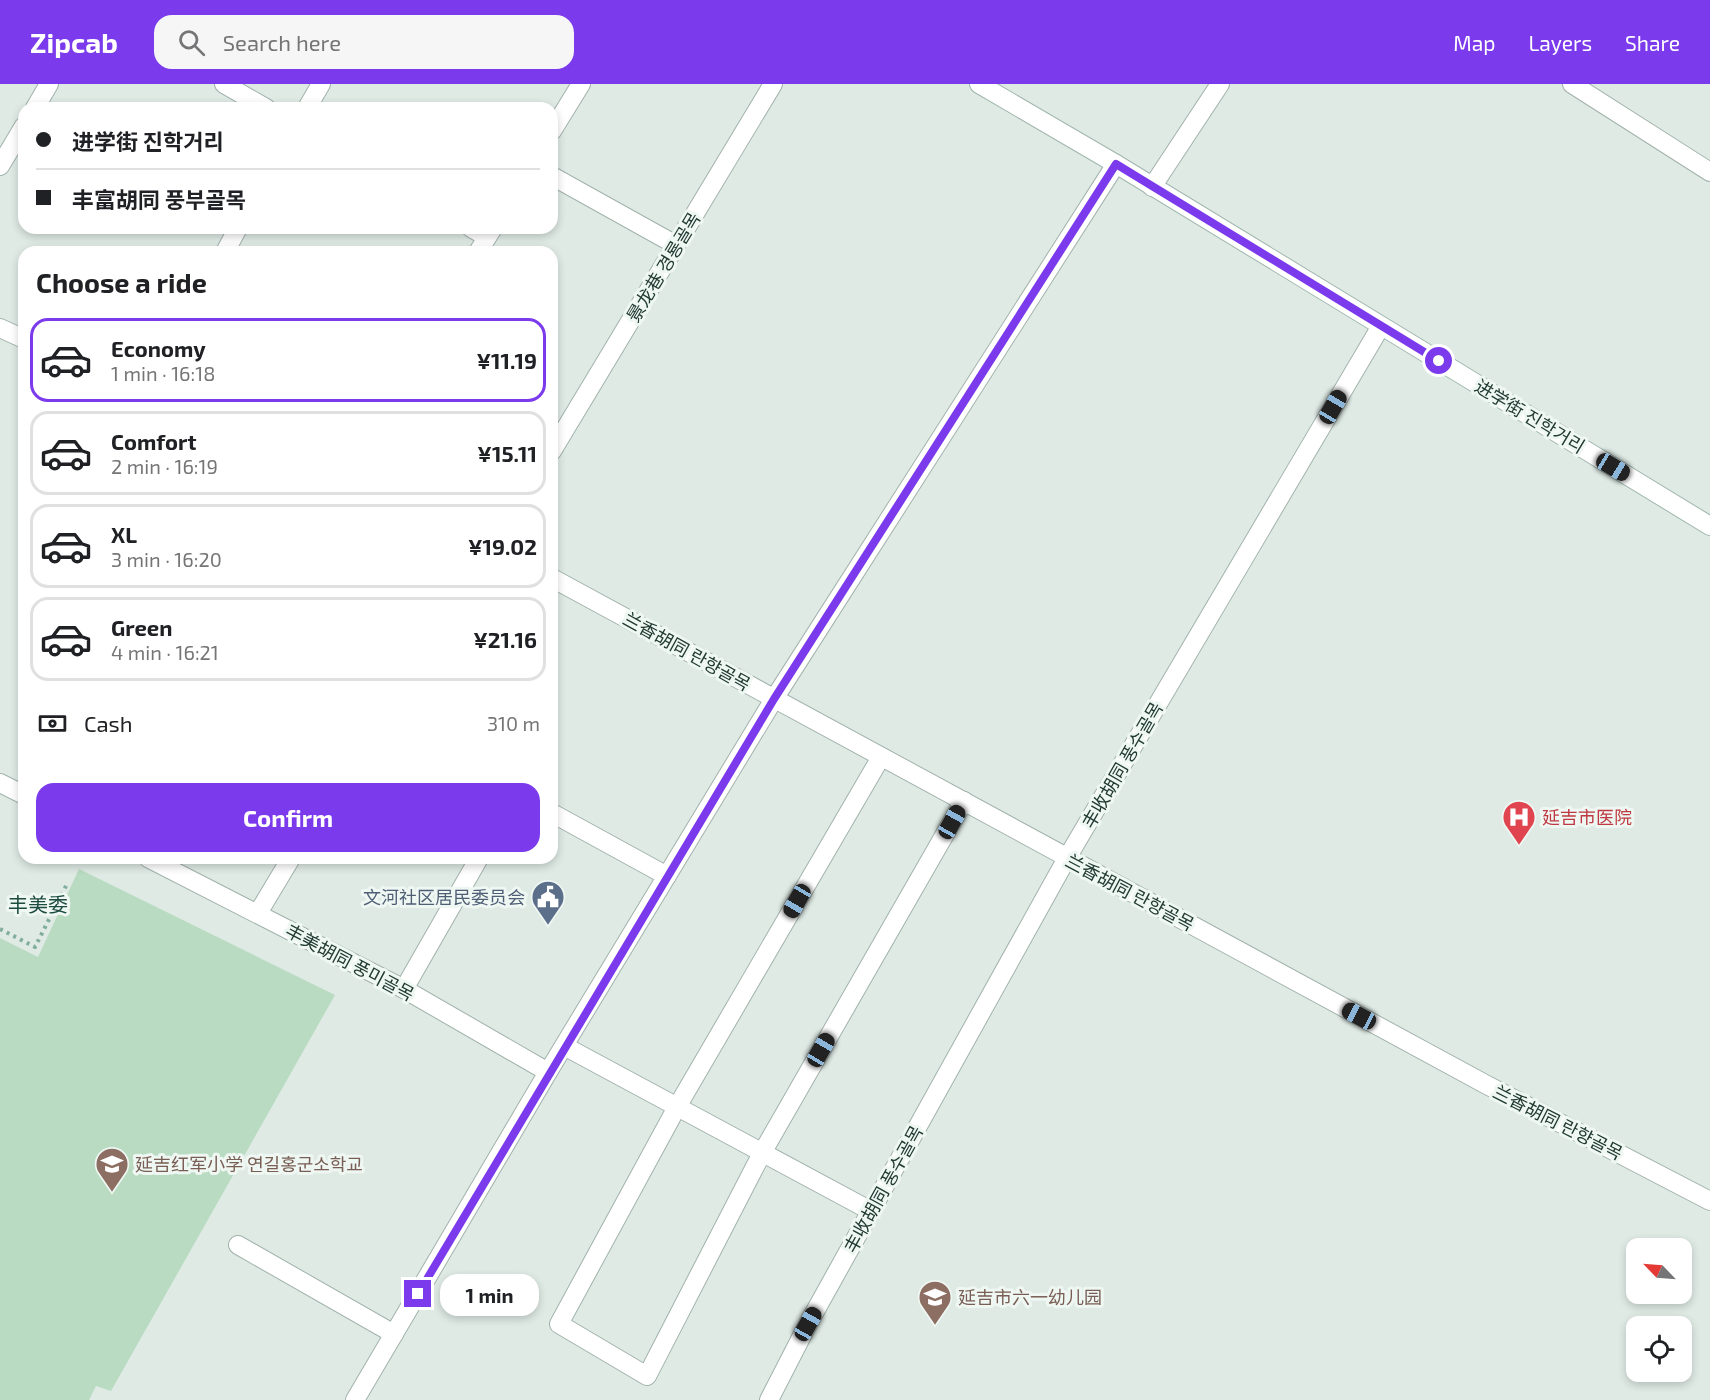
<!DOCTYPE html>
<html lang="en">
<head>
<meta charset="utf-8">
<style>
  :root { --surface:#fff; --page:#f6f6f6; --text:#202124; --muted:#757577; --line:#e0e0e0; --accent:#7c3aed }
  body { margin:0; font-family:"Exo 2","Noto Sans SC","Noto Sans KR",sans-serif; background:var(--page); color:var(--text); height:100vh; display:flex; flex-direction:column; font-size:22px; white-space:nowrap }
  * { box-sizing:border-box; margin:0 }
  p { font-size:20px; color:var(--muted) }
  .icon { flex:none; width:33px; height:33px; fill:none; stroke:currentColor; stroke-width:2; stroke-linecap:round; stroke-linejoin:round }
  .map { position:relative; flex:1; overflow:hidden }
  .panel { position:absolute; left:18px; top:162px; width:540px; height:618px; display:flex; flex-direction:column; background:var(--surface); border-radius:18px; box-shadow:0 3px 9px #0003 }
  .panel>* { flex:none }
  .banner { position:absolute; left:18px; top:18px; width:540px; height:132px; border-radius:18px; box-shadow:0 3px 9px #0003; display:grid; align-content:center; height:132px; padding:0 18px; background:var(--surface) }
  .needle { width:39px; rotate:295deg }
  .tools { position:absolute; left:1626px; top:1154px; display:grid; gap:12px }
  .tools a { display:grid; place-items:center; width:66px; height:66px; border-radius:12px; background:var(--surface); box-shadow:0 3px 9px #0003; font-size:30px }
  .end { position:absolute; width:27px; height:27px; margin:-14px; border:8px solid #7c3aed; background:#fff; box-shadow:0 0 0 3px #fff }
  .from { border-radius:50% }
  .bubble { position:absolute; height:42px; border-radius:18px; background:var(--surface); box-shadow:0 3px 9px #0003; font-size:20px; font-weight:700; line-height:42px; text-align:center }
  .car { position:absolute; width:18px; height:36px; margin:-18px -9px; border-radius:8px; box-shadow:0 0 4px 2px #0007; background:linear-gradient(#222 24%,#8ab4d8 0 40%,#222 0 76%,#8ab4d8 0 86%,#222 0) }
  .banner b { display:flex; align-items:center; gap:21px; height:57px; font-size:22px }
  .banner b+b { border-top:2px solid var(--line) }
  .banner i { width:15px; height:15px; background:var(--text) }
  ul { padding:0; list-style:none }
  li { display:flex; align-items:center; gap:18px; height:84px; margin:0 12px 9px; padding:0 6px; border:3px solid var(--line); border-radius:18px }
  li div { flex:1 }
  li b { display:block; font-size:22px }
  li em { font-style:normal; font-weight:700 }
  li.current { border-color:var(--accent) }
  li>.icon { width:54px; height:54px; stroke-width:1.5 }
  h2 { padding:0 18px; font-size:27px; line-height:72px }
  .pay { display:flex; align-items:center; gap:15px; height:66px; padding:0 18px; font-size:22px }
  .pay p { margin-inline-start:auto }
  .primary-button { display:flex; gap:12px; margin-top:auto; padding:12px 18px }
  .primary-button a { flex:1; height:69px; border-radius:18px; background:var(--accent); color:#fff; font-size:24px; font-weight:700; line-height:69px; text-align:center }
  header { display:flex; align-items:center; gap:36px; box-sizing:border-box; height:84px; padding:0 30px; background:var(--accent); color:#fff }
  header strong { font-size:28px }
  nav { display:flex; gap:33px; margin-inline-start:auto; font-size:21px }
  .search { width:420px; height:54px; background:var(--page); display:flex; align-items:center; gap:15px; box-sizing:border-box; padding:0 21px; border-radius:18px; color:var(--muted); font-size:22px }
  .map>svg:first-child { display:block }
  .green { fill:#b8dbc1 }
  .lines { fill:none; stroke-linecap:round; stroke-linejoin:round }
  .lane-casing { stroke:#a2b2ac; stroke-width:20 }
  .street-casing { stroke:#a2b2ac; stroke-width:20 }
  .secondary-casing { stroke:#9fb6ad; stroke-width:20 }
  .path { stroke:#80ad9e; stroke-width:4; stroke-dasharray:3 4.5; stroke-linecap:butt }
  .lane { stroke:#fff; stroke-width:18 }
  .street { stroke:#fff; stroke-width:18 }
  .secondary { stroke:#fff; stroke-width:18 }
  .route { stroke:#7c3aed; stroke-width:8 }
  .labels { text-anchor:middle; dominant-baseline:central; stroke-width:6; stroke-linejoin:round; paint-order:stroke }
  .street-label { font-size:18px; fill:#213a32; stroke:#eff7f3 }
  .health-label { font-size:18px; fill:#be3a42; stroke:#eff7f3; text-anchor:start }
  .service-label { font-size:18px; fill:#4e5e75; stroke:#eff7f3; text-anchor:end }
  .education-label { font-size:18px; fill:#785e54; stroke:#eff7f3; text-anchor:start }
  .neighbourhood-label { font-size:20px; fill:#1d4b3f; stroke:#eff7f3 }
</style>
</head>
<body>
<header>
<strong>Zipcab</strong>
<div class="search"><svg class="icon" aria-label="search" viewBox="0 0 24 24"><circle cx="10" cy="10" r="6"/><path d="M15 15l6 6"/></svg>Search here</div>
<nav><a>Map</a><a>Layers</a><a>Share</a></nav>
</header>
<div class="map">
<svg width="1710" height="1316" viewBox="0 0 1710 1316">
  <rect width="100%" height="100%" fill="#dfeae5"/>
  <polygon class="green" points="79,785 335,911 111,1307 96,1302 89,1316 0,1316 0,854 38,873"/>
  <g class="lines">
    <g class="lane-casing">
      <g id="lane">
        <polyline points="224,0 266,24"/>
        <polyline points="1572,0 1710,88"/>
        <polyline points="35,24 49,0"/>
        <polyline points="552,47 581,0"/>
        <polyline points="0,82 24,42"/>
        <polyline points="552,92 676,161"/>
        <polyline points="471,144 487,153"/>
        <polyline points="478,168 493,144"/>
        <polyline points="881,673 677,1023 559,1240 647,1292 762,1069 964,717"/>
        <polyline points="552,729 667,792"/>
        <polyline points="258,829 291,774"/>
        <polyline points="404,905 479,774"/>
        <polyline points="238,1161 394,1250"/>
      </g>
    </g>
    <g class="street-casing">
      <g id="street">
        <polyline points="307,24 321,0"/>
        <polyline points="1152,103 1220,0"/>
        <polyline points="225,168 238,144"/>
        <polyline points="0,244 24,255"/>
        <polyline points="552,367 773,0"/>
        <polyline points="552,494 1485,1000 1710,1117"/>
        <polyline points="0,699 24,711"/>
        <polyline points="148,774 404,905 548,988"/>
        <polyline points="564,962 871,1127"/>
        <polyline points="355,1316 548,988 774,615 1116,80"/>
        <polyline points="769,1316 808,1240 1067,774 1381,242"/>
      </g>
    </g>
    <g class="secondary-casing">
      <polyline id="secondary" points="979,0 1116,80 1710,442"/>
    </g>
    <polyline class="path" points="0,845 35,863 68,798"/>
    <use href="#lane" class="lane"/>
    <use href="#street" class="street"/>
    <use href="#secondary" class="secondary"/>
  </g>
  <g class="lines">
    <polyline class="route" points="418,1210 774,615 1116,80 1439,277"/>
  </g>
  <defs>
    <g id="hospital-pin" transform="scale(1.725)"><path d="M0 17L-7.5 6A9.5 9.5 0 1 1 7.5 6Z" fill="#e0444e" stroke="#eff7f3"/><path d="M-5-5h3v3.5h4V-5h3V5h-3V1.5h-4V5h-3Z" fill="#fff"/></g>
    <g id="civic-pin" transform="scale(1.725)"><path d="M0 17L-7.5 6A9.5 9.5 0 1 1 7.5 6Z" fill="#5c6f8a" stroke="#eff7f3"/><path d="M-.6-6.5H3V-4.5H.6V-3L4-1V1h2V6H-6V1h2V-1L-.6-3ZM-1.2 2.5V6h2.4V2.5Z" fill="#fff"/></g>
    <g id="school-pin" transform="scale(1.725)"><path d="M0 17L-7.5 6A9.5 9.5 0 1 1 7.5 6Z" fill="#8d6e63" stroke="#eff7f3"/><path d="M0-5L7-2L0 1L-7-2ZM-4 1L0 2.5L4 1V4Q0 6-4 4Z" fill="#fff"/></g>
  </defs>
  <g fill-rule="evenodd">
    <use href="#hospital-pin" x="1519" y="733"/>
    <use href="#civic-pin" x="548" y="813"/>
    <use href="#school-pin" x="112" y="1080"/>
    <use href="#school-pin" x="935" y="1213"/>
  </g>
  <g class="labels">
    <g class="street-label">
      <text transform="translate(663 183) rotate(-59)">景龙巷 경룡골목</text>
      <text transform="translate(1530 332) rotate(31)">进学街 진학거리</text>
      <text transform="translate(687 567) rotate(29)">兰香胡同 란향골목</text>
      <text transform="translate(1122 681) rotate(-60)">丰收胡同 풍수골목</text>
      <text transform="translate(1130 808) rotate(28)">兰香胡同 란향골목</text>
      <text transform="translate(350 878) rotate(28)">丰美胡同 풍미골목</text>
      <text transform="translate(1558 1038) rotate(27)">兰香胡同 란향골목</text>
      <text transform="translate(883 1105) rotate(-61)">丰收胡同 풍수골목</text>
    </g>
    <g class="health-label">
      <text x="1542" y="733">延吉市医院</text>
    </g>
    <g class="service-label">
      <text x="525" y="813">文河社区居民委员会</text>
    </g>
    <g class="education-label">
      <text x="135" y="1080">延吉红军小学 연길홍군소학교</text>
      <text x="958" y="1213">延吉市六一幼儿园</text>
    </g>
    <g class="neighbourhood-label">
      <text x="38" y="820">丰美委</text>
    </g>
  </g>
</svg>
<div class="tools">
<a><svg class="needle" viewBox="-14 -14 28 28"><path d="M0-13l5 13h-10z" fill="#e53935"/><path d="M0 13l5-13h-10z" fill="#757577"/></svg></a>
<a><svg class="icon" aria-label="locate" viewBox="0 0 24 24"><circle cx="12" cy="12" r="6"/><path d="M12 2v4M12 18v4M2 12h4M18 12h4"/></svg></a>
</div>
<i class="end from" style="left:1439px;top:277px"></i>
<i class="end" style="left:418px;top:1210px"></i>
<div class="bubble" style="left:440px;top:1190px;width:99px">1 min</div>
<i class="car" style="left:1333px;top:323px;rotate:30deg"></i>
<i class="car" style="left:1613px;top:383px;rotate:121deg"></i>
<i class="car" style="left:952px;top:738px;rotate:29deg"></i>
<i class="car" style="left:797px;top:817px;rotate:210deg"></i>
<i class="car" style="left:1359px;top:932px;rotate:298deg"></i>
<i class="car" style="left:821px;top:966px;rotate:30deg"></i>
<i class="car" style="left:808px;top:1240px;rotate:29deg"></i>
<div class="banner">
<b><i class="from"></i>进学街 진학거리</b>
<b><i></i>丰富胡同 풍부골목</b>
</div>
<section class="panel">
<h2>Choose a ride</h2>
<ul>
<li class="current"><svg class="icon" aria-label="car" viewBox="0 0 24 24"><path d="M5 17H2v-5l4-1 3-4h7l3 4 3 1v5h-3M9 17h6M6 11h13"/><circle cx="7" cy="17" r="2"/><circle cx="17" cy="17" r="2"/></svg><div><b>Economy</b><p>1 min · 16:18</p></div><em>¥11.19</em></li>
<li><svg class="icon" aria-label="car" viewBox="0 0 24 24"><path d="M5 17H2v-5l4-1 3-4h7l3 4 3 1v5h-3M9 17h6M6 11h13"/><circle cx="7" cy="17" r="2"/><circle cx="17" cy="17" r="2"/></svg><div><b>Comfort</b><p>2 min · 16:19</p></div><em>¥15.11</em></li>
<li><svg class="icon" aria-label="car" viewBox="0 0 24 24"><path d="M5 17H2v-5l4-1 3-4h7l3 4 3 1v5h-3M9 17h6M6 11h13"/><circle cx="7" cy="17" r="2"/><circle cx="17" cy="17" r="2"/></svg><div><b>XL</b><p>3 min · 16:20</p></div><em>¥19.02</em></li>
<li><svg class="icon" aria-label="car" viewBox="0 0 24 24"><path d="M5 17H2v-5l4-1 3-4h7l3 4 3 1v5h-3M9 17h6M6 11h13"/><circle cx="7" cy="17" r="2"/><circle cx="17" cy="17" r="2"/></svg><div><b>Green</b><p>4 min · 16:21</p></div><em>¥21.16</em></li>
</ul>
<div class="pay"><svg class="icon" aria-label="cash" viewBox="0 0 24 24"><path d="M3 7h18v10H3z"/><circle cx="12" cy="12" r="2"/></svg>Cash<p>310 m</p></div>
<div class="primary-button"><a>Confirm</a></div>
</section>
</div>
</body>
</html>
